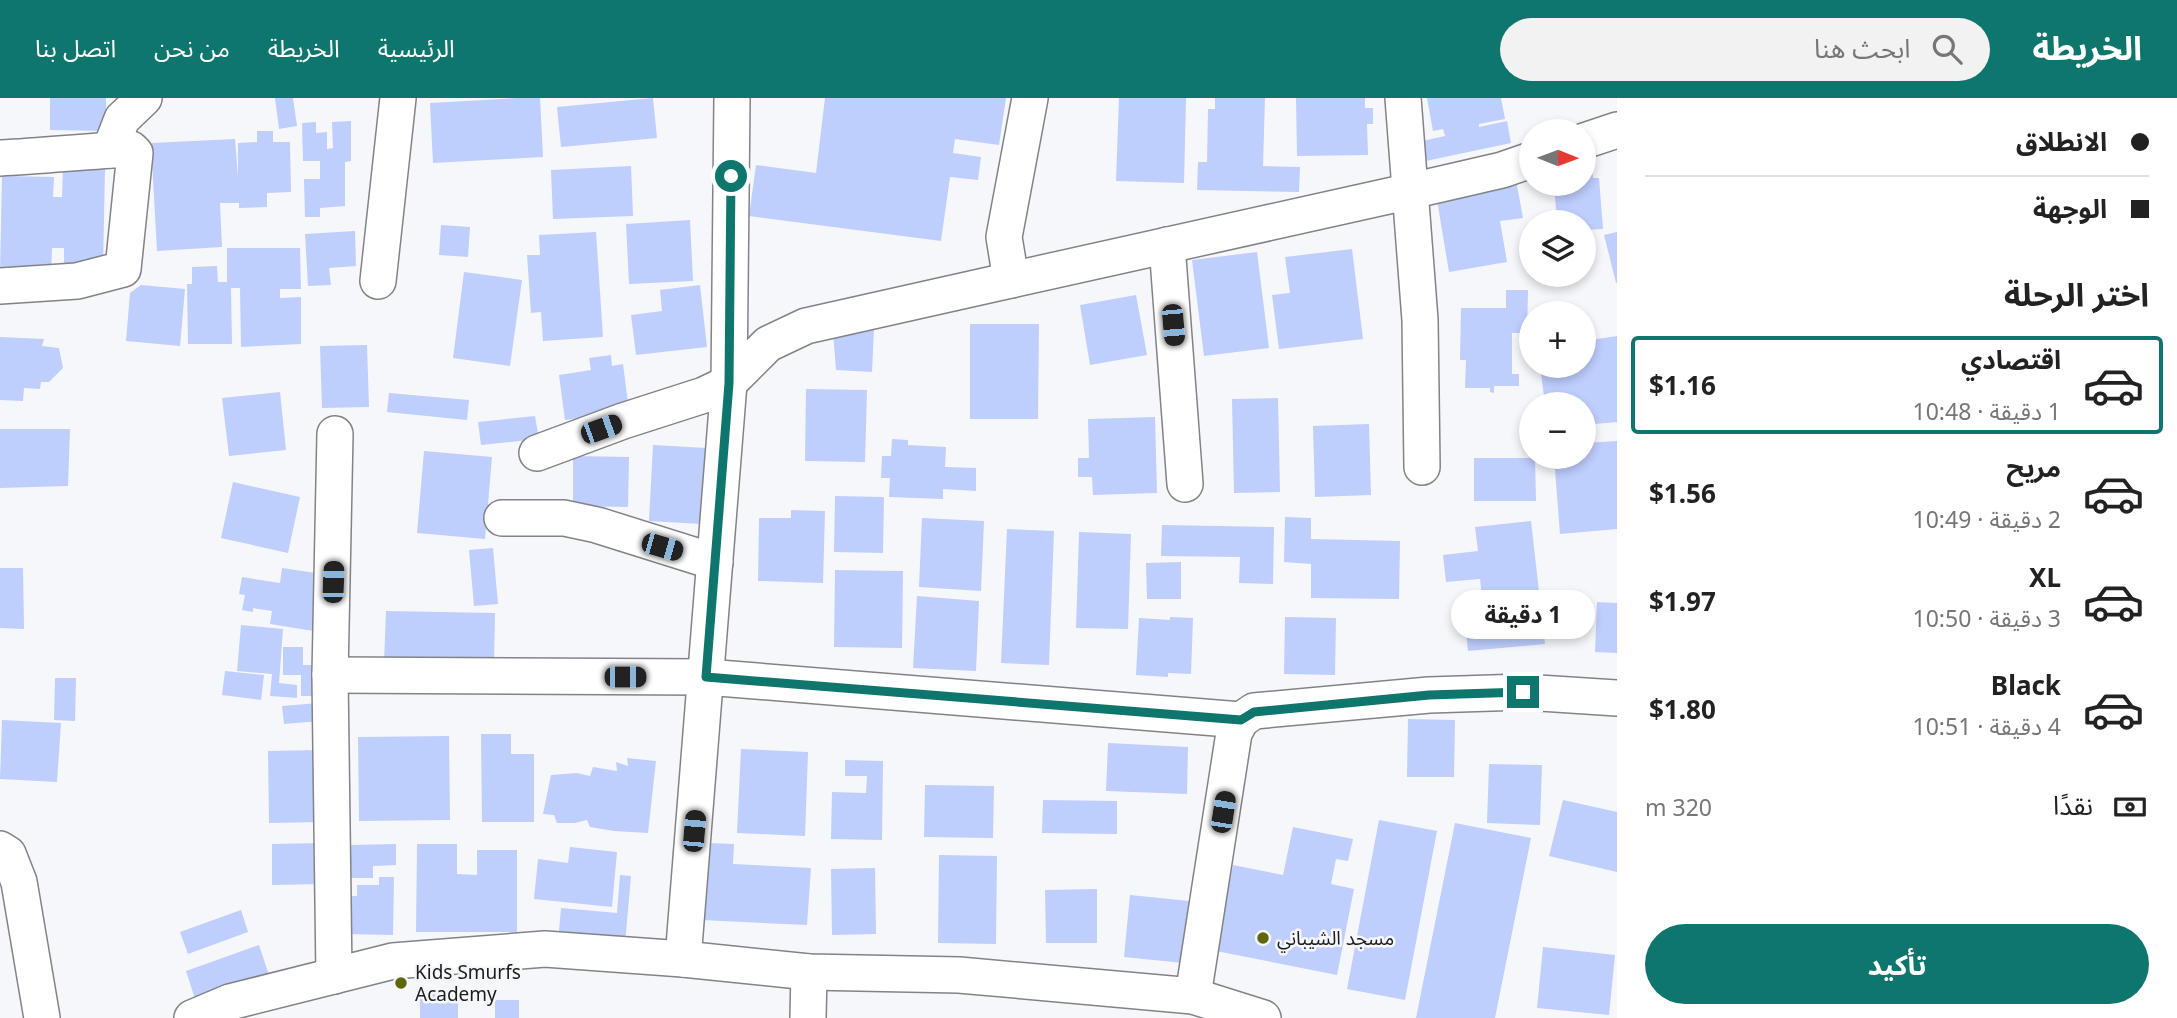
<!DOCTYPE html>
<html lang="ar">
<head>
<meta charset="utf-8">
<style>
  :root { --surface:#fff; --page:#f2f2f2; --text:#222; --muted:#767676; --line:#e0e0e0; --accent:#0f766e }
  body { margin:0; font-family:"Noto Sans","Noto Sans Arabic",sans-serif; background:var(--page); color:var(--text); direction:rtl; height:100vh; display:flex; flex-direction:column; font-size:26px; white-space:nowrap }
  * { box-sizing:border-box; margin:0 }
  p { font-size:23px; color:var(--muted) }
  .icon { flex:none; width:38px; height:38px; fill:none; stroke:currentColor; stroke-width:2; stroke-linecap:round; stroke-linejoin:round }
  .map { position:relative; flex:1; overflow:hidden; direction:ltr }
  .details { display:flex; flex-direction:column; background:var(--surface); width:560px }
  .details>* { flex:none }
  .guide { display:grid; align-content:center; height:154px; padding:0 28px; background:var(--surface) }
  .needle { width:46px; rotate:91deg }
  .controls { position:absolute; left:1519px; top:21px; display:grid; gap:14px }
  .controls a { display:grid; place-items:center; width:77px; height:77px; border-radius:50%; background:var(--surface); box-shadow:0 4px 10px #0003; font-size:35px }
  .end { position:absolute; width:32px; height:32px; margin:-16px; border:9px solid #0f766e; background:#fff; box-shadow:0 0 0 4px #fff }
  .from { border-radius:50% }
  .bubble { position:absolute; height:49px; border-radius:24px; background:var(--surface); box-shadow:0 4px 10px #0003; font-size:23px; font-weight:700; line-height:49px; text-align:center; direction:rtl }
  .car { position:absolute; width:21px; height:42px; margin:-21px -10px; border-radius:9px; box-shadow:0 0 5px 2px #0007; background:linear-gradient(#222 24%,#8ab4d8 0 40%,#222 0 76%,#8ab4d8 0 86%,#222 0) }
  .guide b { display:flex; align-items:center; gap:24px; height:66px; font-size:26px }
  .guide b+b { border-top:2px solid var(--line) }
  .guide i { width:18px; height:18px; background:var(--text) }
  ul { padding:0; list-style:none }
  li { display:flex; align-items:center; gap:21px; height:98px; margin:0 14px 10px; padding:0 14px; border:4px solid transparent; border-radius:7px }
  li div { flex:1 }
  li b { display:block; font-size:26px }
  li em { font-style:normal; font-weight:700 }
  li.active { border-color:var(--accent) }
  li>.icon { width:63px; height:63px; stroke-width:1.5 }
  h2 { padding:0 28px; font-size:32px; line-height:84px }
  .pay { display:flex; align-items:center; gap:18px; height:77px; padding:0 28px; font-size:26px }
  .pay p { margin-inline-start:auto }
  .action { display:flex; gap:14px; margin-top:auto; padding:14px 28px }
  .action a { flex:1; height:80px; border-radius:42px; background:var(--accent); color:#fff; font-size:28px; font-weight:700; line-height:80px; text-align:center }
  header { display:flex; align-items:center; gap:42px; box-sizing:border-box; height:98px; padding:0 35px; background:var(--accent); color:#fff }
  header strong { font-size:33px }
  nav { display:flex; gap:38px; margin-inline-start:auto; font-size:24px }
  .search { width:490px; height:63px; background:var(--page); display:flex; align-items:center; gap:18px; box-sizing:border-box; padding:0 24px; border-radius:38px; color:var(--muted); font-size:26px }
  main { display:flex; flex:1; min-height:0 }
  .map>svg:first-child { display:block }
  .building { fill:#becefd }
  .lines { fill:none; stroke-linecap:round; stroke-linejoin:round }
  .minor-casing { stroke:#828386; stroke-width:38 }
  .minor { stroke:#fff; stroke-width:35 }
  .route { stroke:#0f766e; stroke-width:9 }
  .poi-dot { fill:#5e6709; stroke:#f6f7fb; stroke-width:2.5 }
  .labels { text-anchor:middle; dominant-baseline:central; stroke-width:5; stroke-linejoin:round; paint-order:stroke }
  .poi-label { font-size:19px; fill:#1c1c1d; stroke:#f6f7fb; text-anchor:start }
</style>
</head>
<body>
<header>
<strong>الخريطة</strong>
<div class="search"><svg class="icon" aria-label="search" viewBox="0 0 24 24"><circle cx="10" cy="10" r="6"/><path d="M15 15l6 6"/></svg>ابحث هنا</div>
<nav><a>الرئيسية</a><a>الخريطة</a><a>من نحن</a><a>اتصل بنا</a></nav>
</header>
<main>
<section class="details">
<div class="guide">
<b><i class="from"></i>الانطلاق</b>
<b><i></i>الوجهة</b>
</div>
<h2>اختر الرحلة</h2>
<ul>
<li class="active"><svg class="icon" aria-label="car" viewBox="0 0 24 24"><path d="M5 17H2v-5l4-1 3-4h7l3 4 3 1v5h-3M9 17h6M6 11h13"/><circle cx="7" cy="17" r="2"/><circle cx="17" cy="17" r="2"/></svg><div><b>اقتصادي</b><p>1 دقيقة · 10:48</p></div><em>$1.16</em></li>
<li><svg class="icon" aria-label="car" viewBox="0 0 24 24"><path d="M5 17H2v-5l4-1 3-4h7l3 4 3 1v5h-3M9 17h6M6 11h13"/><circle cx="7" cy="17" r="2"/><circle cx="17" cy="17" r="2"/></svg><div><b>مريح</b><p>2 دقيقة · 10:49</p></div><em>$1.56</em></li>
<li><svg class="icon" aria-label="car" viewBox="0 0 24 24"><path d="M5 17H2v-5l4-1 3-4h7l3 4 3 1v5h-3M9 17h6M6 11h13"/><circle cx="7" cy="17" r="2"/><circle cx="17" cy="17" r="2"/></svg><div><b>XL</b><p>3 دقيقة · 10:50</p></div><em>$1.97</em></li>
<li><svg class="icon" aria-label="car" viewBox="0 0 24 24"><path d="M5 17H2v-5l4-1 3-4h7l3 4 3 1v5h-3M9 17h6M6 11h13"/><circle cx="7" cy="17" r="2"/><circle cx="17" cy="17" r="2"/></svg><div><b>Black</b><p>4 دقيقة · 10:51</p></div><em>$1.80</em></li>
</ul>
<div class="pay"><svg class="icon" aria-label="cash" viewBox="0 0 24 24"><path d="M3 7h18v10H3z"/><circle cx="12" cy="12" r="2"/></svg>نقدًا<p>320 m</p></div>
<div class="action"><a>تأكيد</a></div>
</section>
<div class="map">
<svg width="1617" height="920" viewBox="0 0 1617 920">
  <rect width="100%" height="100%" fill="#f6f7fb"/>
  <g class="building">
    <polygon points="50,0 106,0 106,33 50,32"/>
    <polygon points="275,0 293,0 297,28 279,31"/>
    <polygon points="517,0 540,0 543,59 433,65 430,5"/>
    <polygon points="653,0 657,40 561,49 557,9"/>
    <polygon points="825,0 1006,0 999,47 955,41 953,55 981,59 978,82 950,79 941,143 749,118 756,67 816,75"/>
    <polygon points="1119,0 1186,0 1184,85 1116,83"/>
    <polygon points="1215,0 1265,0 1263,68 1300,69 1299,94 1197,92 1198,64 1207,64 1208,11 1215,11"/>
    <polygon points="1296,0 1365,0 1365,10 1373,10 1373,26 1367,26 1368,57 1297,58"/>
    <polygon points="1427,0 1501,0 1505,21 1479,26 1479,29 1507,23 1511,45 1421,64 1418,44 1445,38 1443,31 1433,33"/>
    <polygon points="351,23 351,63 345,64 345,108 320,110 320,119 305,119 304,81 320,81 320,63 303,63 302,25 316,24 316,35 327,34 327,51 333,50 332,24"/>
    <polygon points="257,33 273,33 273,44 290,44 291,94 267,95 267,109 239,110 239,105 220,105 222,149 157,153 151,45 235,41 238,79 238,45 257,44"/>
    <polygon points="1591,57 1593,80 1599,80 1603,131 1584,132 1584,124 1557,124 1554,86 1584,86 1584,58"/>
    <polygon points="631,68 633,118 553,121 551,72"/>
    <polygon points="63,70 105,71 103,170 64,169 64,150 52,150 51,177 0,175 2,78 54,79 53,99 62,99"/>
    <polygon points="1516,82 1523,120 1500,123 1507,164 1449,174 1436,96"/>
    <polygon points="690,122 693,183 629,186 626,126"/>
    <polygon points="441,127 470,129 468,159 439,157"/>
    <polygon points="355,133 356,168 329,170 331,187 308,188 305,136"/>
    <polygon points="596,134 603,239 543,243 541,214 531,215 527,157 540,157 539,137"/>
    <polygon points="1617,134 1617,185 1616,185 1604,137"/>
    <polygon points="227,150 300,150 301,191 280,191 280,200 301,199 301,246 241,249 240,190 231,190 232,246 188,246 187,186 192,186 192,169 217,168 218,184 227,184"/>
    <polygon points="1352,151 1363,241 1279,251 1272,197 1290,195 1285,159"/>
    <polygon points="1257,154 1269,250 1204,258 1192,162"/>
    <polygon points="464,174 522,182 510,268 453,260"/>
    <polygon points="141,187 185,191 180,248 126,243 130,195"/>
    <polygon points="700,187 707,249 636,257 631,217 662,213 660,192"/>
    <polygon points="1506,192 1528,192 1527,235 1512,235 1512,276 1519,276 1519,288 1494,288 1494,295 1490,294 1490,290 1465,290 1466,262 1460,262 1461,210 1506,210"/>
    <polygon points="1136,197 1147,257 1090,267 1080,207"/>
    <polygon points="970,226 1039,226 1038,321 970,321"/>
    <polygon points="874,230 872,274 836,272 833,234"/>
    <polygon points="1617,238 1617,324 1584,327 1584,306 1545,306 1540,268 1584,268 1584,243"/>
    <polygon points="0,239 44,241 42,248 59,250 63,270 49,284 41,284 40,291 24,290 23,303 0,302"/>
    <polygon points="367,247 369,309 322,310 320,248"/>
    <polygon points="611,257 612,268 623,266 629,313 565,322 559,277 591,272 589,260"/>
    <polygon points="806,291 867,292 865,364 805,363"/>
    <polygon points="280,294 286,352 229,358 222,300"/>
    <polygon points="389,295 469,302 467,322 387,314"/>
    <polygon points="1278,300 1280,394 1234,395 1232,301"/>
    <polygon points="535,318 539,341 481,347 478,324"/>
    <polygon points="1155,319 1157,395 1093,397 1092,379 1078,379 1078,360 1089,360 1088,321"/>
    <polygon points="1369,326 1371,397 1315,399 1313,328"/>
    <polygon points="0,331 70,331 68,388 0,390"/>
    <polygon points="892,341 908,342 908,347 946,349 945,369 976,370 976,393 943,391 943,401 889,399 890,380 881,380 882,358 891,358"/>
    <polygon points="1617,343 1617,431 1560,436 1554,359 1584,359 1584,345"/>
    <polygon points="653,347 706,350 702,426 649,423"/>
    <polygon points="424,353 492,359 485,441 417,435"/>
    <polygon points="573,358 629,359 628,409 573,408"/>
    <polygon points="1474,360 1535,360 1536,403 1474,403"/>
    <polygon points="233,384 300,399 288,455 221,440"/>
    <polygon points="835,398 884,399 883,455 834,454"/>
    <polygon points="791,412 825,413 823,485 758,483 759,420 791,420"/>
    <polygon points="1285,419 1311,420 1311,441 1400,443 1399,501 1311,500 1311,466 1284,464"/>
    <polygon points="922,420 984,423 981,493 919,489"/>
    <polygon points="1531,423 1545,546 1468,553 1464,511 1483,509 1480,481 1446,484 1443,457 1478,453 1475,429"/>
    <polygon points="1162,427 1274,429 1273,486 1239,485 1240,459 1161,458"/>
    <polygon points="1007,431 1054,433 1049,567 1001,565"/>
    <polygon points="1079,434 1131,436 1128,531 1076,530"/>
    <polygon points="493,450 498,506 474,508 469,452"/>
    <polygon points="1181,464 1181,501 1147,501 1146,465"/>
    <polygon points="0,470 23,470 24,531 0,530"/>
    <polygon points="282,470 329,477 320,534 270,526 272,513 253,510 253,514 242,512 245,497 239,496 242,479 280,485"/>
    <polygon points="835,472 903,473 902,550 834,549"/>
    <polygon points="917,498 979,503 976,573 913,570"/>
    <polygon points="1597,504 1617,505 1617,555 1595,554"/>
    <polygon points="386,513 495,515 494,568 384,565"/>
    <polygon points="1170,519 1193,520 1191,576 1168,575 1168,579 1136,577 1139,520 1170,522"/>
    <polygon points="1285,519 1336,520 1335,577 1284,576"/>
    <polygon points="241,527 283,531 279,585 297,587 297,600 270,598 272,576 237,573"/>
    <polygon points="283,549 303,549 303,567 320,567 320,598 301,598 301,577 283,577"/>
    <polygon points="225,573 264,577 261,602 222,597"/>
    <polygon points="55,580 76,580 75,623 54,622"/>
    <polygon points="319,605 320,623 284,626 282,608"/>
    <polygon points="1408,621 1455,622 1454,679 1407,679"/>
    <polygon points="2,622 61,625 57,684 0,681"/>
    <polygon points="481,636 511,636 511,656 534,656 534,724 482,724"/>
    <polygon points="449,638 450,722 359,723 358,639"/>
    <polygon points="1108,645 1188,649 1187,696 1106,693"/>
    <polygon points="741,651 808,654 805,738 737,735"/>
    <polygon points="319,652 321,724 269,725 268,653"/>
    <polygon points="627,660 656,663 648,735 614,733 590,729 587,722 575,725 557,725 554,717 543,716 551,677 577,675 590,678 593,669 617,673 616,664 628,668"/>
    <polygon points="845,662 883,663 882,742 831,741 832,694 866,695 867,678 845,678"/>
    <polygon points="1489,666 1542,667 1540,727 1487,725"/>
    <polygon points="925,687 994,688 993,740 924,739"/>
    <polygon points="1043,702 1117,703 1117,736 1042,735"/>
    <polygon points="1563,702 1617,714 1617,774 1549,758"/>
    <polygon points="1379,722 1437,733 1405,902 1347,891"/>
    <polygon points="1455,725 1531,740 1495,920 1416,920"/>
    <polygon points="1293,729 1353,741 1348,763 1336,761 1331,786 1354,791 1337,877 1216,853 1233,767 1283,777"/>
    <polygon points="322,745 323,786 272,787 272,746"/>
    <polygon points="705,745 734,746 733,766 811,770 807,827 701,822"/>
    <polygon points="396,746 396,767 373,768 373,780 351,780 351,747"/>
    <polygon points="417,746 457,746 457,776 477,777 477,752 517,752 517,834 416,834"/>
    <polygon points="570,749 617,754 612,809 534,801 538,761 568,765"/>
    <polygon points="939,757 997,758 996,846 938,845"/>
    <polygon points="875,770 876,836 832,837 831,771"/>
    <polygon points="620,777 631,778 625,846 582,842 578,835 559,833 561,810 617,815"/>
    <polygon points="379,779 394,779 393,837 344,836 345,798 357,798 357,787 379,787"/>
    <polygon points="1097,791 1097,845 1046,845 1045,792"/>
    <polygon points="1130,797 1189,803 1183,865 1124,859"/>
    <polygon points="241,812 248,834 188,856 180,834"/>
    <polygon points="259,847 270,880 197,907 186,873"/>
    <polygon points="1543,849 1615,857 1609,917 1537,910"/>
    <rect x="420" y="896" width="38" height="24"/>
    <rect x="495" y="902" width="24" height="18"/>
  </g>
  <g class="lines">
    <g class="minor-casing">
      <g id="minor">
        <polyline points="1403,0 1420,222 1422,369"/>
        <polyline points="1584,43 1617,32"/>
        <polyline points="110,52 122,21 144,0"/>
        <path d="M0,60C44,58 88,53 131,51L135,55L123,171L77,183L0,188"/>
        <polyline points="1167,147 1185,386"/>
        <polyline points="1011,182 1411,93 1502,72 1531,62"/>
        <polyline points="378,183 398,0"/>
        <polyline points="537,355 623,323 704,297 729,285 768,246 806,228 1011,182 1004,139 1030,0"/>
        <polyline points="502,420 564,420 597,427 715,464"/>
        <polyline points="330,577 706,579 1241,622"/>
        <polyline points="0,751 8,756 19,784 42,920"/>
        <polyline points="683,861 729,285 732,0"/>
        <polyline points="334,878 330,577 335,336"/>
        <polyline points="1193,898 1234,635 1241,622 1254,613 1429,597 1523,594 1617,600"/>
        <polyline points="192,920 230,904 393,863 545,851 683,861 809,874 959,877 1193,898 1263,920"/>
        <polyline points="808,920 809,874"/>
      </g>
    </g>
    <use href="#minor" class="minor"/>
  </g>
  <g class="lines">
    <polyline class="route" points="731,78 729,285 706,579 1241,622 1254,614 1429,597 1523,594"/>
  </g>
  <g class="poi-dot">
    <circle cx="1263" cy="840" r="7"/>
    <circle cx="401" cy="885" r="7"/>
  </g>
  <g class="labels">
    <g class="poi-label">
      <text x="1277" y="840">مسجد الشيباني</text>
      <text x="415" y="874">Kids Smurfs<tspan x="415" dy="22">Academy</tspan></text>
    </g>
  </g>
</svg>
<div class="controls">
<a><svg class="needle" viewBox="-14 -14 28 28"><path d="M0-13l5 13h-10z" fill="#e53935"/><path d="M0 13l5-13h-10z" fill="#767676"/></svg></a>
<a><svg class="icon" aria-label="layers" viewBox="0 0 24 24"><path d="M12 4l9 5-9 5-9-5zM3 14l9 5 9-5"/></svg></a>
<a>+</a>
<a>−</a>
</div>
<i class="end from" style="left:731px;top:78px"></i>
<i class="end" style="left:1523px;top:594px"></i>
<div class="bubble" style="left:1451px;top:492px;width:144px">1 دقيقة</div>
<i class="car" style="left:1173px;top:227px;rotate:175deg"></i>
<i class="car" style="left:601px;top:331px;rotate:70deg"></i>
<i class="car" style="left:662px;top:449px;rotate:106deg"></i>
<i class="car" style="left:333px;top:484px;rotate:2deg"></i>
<i class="car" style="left:625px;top:579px;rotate:90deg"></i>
<i class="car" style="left:1223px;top:714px;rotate:9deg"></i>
<i class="car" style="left:694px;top:733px;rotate:5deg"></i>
</div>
</main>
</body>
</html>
